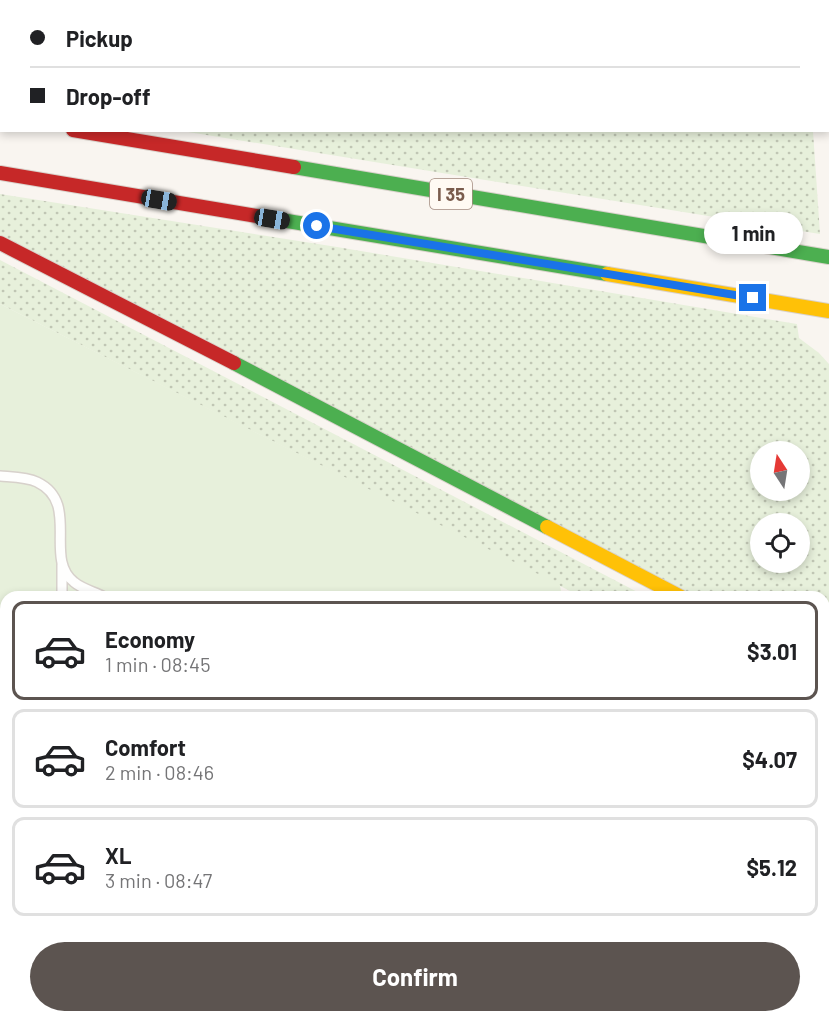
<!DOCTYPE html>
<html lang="en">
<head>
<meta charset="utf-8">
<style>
  :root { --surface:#fff; --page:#f2f2f2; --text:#202124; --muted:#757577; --line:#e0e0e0; --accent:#5c5450 }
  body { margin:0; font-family:Barlow,sans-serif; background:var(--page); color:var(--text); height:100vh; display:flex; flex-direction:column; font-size:22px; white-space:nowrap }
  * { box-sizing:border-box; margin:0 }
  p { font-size:20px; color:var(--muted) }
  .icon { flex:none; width:33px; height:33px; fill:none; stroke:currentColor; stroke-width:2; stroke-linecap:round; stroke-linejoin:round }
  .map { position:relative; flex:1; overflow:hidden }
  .side { position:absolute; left:0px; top:591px; width:830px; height:432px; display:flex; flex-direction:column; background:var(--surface); border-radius:18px 18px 0 0; box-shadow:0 3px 9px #0003 }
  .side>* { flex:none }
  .guide { position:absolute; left:0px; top:0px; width:830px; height:132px; box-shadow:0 3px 9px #0003; display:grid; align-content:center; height:132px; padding:0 30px; background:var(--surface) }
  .needle { width:39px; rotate:348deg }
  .tools { position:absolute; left:750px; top:441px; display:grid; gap:12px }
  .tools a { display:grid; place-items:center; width:60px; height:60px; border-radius:50%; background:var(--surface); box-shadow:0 3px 9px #0003; font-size:30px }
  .end { position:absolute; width:27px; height:27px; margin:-14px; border:8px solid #1a73e8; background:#fff; box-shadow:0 0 0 3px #fff }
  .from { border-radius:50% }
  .bubble { position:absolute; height:42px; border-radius:21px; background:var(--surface); box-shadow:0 3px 9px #0003; font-size:20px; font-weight:700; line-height:42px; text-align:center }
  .car { position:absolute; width:18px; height:36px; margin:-18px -9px; border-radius:8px; box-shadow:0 0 4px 2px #0007; background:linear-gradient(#222 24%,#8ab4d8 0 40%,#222 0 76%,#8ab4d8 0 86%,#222 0) }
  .guide b { display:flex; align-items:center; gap:21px; height:57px; font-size:22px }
  .guide b+b { border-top:2px solid var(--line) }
  .guide i { width:15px; height:15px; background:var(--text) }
  ul { padding:10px 0 0; list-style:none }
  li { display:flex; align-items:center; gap:18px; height:99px; margin:0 12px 9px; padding:0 18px; border:3px solid var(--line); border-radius:12px }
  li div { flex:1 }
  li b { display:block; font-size:22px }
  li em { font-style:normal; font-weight:700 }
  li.on { border-color:var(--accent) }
  li>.icon { width:54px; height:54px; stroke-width:1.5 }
  .primary-button { display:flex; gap:12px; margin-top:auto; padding:12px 30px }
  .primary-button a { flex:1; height:69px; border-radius:36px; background:var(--accent); color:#fff; font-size:24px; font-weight:700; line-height:69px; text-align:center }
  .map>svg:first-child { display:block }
  .grass { fill:url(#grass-dots); fill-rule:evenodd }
  .green { fill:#e7f0db }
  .building { fill:#e6ded7 }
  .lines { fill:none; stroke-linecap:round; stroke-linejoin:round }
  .lane-casing { stroke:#d7d1cb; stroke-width:12 }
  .fast-casing { stroke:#d9d2cb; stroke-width:16 }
  .slow-casing { stroke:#d9d2cb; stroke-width:16 }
  .jam-casing { stroke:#d9d2cb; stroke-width:16 }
  .lane { stroke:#fefefd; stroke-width:9 }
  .fast { stroke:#4caf50; stroke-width:14 }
  .slow { stroke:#ffc107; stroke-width:14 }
  .jam { stroke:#c62828; stroke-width:14 }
  .route { stroke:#1a73e8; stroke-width:8 }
  .labels { text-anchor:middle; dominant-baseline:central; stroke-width:5; stroke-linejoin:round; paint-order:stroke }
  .shield { fill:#fffaf3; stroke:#a28b7f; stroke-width:1.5 }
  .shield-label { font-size:18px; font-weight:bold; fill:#7a5c4d }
</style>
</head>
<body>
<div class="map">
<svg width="829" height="1023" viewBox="0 0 829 1023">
  <defs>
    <pattern id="grass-dots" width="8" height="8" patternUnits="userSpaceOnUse" patternTransform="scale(1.5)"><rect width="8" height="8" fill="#e7f0db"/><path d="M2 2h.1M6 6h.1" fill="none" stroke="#c0c6b4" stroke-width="1.8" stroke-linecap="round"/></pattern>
  </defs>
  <rect width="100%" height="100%" fill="#f9f5f0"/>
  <g class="grass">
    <polygon points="0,0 369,0 2,2 0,61"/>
    <polygon points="468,0 804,0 804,1 461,1"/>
    <polygon points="182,131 813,131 820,234"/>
    <path d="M0,194L337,247L797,324L799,338L819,353L829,364V654H824V597H694L0,235ZM760,452H800V490H760ZM760,524H800V562H760Z"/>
    <polygon points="0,260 647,597 582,597 0,304"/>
  </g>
  <polygon class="green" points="0,304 560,585 562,597 6,597 6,1017 646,1017 647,1023 0,1023"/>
  <polygon class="building" points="767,1017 803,1017 804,1023 768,1023"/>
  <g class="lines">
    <g class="lane-casing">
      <g id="lane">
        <path d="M0,476C11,477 27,477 37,482C81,503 43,558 74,582C82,589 95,592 104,597"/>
        <polyline points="62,565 62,597"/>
        <polyline points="824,893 829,895"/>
        <polyline points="163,1017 167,1023"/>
        <polyline points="450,1017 452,1023"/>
        <polyline points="695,1017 696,1023"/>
        <polyline points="742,1017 743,1023"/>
      </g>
    </g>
    <g class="fast-casing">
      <g id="fast">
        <polyline points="819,0 819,2"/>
        <polyline points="436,2 443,0"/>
        <polyline points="0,118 2,118"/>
        <polyline points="294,167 829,257"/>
        <polyline points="263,217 607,274"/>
        <polyline points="234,363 547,527"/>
        <polyline points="824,673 829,675"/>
      </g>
    </g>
    <g class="slow-casing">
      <g id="slow">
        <polyline points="828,95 829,105"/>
        <polyline points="607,274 829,311"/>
        <polyline points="547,527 681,597"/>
      </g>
    </g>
    <g class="jam-casing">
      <g id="jam">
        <polyline points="0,80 2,80"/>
        <polyline points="73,130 294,167"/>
        <polyline points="0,173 263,217"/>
        <polyline points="0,243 234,363"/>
      </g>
    </g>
    <use href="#lane" class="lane"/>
    <use href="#fast" class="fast"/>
    <use href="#slow" class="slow"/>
    <use href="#jam" class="jam"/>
  </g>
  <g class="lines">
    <polyline class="route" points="317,226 753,298"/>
  </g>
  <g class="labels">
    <rect class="shield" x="430" y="179" width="42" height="30" rx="4.5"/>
    <g class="shield-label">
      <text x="451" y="194">I 35</text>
    </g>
  </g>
</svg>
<div class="tools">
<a><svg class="needle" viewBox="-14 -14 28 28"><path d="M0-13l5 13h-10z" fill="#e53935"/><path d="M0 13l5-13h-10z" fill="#757577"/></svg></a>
<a><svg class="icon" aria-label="locate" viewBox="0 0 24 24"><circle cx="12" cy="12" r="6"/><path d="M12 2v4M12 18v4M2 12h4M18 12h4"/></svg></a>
</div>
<i class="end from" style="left:317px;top:226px"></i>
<i class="end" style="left:753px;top:298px"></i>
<div class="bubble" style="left:704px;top:212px;width:99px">1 min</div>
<i class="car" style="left:159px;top:200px;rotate:100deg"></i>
<i class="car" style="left:272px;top:219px;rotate:99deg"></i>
<div class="guide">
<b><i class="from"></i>Pickup</b>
<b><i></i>Drop-off</b>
</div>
<section class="side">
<ul>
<li class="on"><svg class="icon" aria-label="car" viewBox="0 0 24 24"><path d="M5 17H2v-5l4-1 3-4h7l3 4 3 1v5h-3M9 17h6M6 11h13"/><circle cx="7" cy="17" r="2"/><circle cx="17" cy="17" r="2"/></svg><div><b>Economy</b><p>1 min · 08:45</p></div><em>$3.01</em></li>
<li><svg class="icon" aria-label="car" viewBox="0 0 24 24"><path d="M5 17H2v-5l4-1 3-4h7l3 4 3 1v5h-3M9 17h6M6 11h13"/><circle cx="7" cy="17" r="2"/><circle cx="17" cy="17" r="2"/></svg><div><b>Comfort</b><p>2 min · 08:46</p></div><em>$4.07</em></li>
<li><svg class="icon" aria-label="car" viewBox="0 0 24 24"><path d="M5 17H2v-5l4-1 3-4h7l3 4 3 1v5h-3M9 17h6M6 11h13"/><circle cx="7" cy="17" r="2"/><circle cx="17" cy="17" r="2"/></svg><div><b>XL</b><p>3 min · 08:47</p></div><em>$5.12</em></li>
</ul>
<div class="primary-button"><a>Confirm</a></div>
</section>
</div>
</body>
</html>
